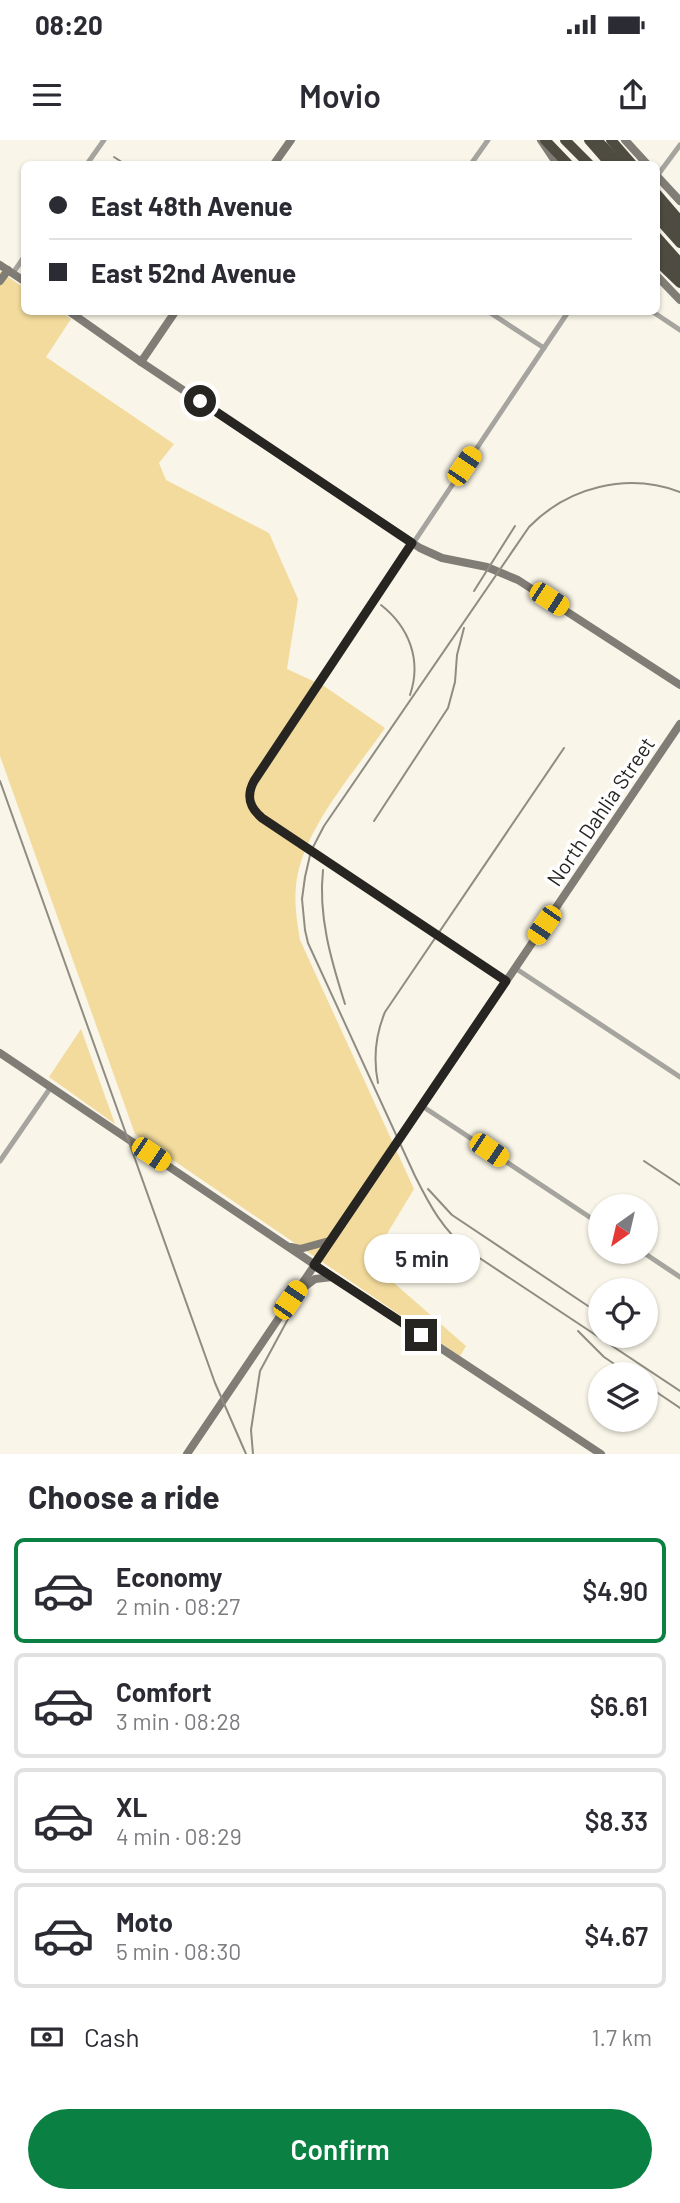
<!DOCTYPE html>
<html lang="en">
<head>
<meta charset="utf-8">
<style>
  :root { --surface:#fff; --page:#f7f7f7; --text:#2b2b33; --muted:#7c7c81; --line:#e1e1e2; --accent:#0b8043 }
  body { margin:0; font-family:Barlow,sans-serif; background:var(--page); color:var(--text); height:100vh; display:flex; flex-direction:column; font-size:26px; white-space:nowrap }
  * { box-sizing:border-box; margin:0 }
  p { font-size:23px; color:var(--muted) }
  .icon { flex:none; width:38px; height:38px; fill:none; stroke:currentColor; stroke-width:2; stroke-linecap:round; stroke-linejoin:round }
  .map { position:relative; height:1314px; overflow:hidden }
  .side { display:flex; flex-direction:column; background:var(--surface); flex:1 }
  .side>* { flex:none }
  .guide { position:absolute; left:21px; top:21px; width:639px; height:154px; border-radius:10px; box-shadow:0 2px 5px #0004; display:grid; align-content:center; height:154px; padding:0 28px; background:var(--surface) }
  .needle { width:46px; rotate:214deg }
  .fabs { position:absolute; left:588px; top:1054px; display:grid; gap:14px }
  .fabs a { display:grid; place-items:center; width:70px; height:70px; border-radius:50%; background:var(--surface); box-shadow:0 2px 5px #0004; font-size:35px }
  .end { position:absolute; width:32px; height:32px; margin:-16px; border:9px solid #272521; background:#fff; box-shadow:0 0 0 4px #fff }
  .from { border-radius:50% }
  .bubble { position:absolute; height:49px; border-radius:24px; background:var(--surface); box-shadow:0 2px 5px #0004; font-size:23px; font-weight:600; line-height:49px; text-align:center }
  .car { position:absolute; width:21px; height:42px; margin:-21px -10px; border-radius:9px; box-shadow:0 0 5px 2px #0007; background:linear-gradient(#f5c518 24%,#345 0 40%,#f5c518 0 76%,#345 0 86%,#f5c518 0) }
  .guide b { display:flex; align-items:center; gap:24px; height:66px; font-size:26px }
  .guide b+b { border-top:2px solid var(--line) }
  .guide i { width:18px; height:18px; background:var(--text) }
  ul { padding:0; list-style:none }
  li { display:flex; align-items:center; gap:21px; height:105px; margin:0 14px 10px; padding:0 14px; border:4px solid var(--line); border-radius:10px }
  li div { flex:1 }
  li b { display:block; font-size:26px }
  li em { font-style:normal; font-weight:600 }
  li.selected { border-color:var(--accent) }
  li>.icon { width:63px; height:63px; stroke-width:1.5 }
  h2 { padding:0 28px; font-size:32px; line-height:84px }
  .pay { display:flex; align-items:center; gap:18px; height:77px; padding:0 28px; font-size:26px }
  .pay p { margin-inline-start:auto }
  .action { display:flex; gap:14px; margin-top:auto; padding:14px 28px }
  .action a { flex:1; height:80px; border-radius:42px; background:var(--accent); color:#fff; font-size:28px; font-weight:600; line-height:80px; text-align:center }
  .status { display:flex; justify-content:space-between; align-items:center; height:49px; padding:0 35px; background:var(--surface); direction:ltr }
  .status svg { height:19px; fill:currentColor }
  header { display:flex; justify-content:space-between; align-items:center; height:91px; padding:0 28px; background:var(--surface); font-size:32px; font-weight:600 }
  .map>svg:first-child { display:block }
  .green { fill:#f2db9c }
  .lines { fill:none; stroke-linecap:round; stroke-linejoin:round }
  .street { stroke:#a6a49f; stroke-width:5 }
  .secondary { stroke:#807d76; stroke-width:8 }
  .highway { stroke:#4e4b41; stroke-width:10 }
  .rail { stroke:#8f8c83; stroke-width:2 }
  .route { stroke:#272521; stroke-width:9 }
  .labels { text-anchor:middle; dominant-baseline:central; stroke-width:7; stroke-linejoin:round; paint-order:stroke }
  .street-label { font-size:21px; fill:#272521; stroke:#fff }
</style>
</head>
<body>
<div class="status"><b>08:20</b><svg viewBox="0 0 49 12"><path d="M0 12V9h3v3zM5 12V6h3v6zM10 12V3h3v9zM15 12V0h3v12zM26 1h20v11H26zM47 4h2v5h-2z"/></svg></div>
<header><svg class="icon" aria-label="menu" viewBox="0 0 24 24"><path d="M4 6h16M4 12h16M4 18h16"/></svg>Movio<svg class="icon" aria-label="share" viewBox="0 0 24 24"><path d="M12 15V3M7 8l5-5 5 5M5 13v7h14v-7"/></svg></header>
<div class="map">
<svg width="680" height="1314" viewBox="0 0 680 1314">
  <rect width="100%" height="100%" fill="#f9f5e8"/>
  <g class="green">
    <path d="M0,131L24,148V172H60L71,179L46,217L174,304L159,323L166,340L269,393L298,459L287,529L324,546L385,588C354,633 301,691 296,746C294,764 297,782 300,800L414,1049L370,1122L466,1206L460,1216L135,994L0,616Z"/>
    <polygon points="81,889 115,984 49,937"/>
  </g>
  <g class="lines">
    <g class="street">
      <polyline points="87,24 104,0"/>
      <polyline points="471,24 488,0"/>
      <polyline points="657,36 680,5"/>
      <polyline points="13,133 24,117"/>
      <polyline points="489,172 544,208"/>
      <polyline points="653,172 680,190"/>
      <polyline points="515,828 680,937"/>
      <path d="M506,840L262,678C249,667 246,656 254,641L568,172"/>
      <polyline points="422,966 600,1084"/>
      <polyline points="0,1021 51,947"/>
      <polyline points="641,1111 680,1137"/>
    </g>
    <g class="secondary">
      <polyline points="541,0 557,24"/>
      <polyline points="625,0 647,24"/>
      <polyline points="274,24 291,0"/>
      <polyline points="656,35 680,61"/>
      <polyline points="0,125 24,141"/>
      <polyline points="656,135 680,160"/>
      <polyline points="0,141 8,130"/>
      <polyline points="70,172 141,222 420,408 442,418 487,427 518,440 680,545"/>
      <polyline points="141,222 175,172"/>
      <polyline points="0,913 333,1137 601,1314"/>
      <polyline points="291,1107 300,1109 329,1101"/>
      <polyline points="300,1150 315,1139 332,1137"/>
      <polyline points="187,1314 680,584"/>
    </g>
    <g class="highway">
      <polyline points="545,0 568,24"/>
      <polyline points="565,0 589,24"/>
      <polyline points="589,0 610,24"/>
      <polyline points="597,0 620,24"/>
      <polyline points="611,0 632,24"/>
      <polyline points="656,53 680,81"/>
      <polyline points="656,65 680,91"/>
      <polyline points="656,76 680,103"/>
      <polyline points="656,96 680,123"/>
      <polyline points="656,108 680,134"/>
      <polyline points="656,120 680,143"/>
    </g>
    <g class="rail">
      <polyline points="114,17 125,24"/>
      <path d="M680,352C627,332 568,347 529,387L324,686L311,711L305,737L302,759L305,790L308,803L415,1036C430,1066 443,1090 469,1111L680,1251"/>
      <polyline points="474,451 515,386"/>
      <path d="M381,465C409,487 422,520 410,555"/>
      <polyline points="0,641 215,1243 246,1314"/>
      <polyline points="374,681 448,568 455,542 457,515 464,488"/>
      <path d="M323,730C318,776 331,820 345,864"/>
      <path d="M378,943C373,918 375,896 385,872L564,608"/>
      <polyline points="644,1021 680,1045"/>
      <polyline points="428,1049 452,1075 600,1174"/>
      <polyline points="578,1191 604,1217 629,1234"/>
      <polyline points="646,1245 680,1268"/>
      <polyline points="253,1314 251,1290 260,1231 288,1179"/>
    </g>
  </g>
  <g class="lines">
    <path class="route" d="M200,261L412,403L254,641C246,656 249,667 262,678L506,841L314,1125L421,1195"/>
  </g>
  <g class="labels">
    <g class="street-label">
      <text transform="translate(600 671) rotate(-56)">North Dahlia Street</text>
    </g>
  </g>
</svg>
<div class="fabs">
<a><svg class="needle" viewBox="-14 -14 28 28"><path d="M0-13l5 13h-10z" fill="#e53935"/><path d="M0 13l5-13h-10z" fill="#7c7c81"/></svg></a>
<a><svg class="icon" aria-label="locate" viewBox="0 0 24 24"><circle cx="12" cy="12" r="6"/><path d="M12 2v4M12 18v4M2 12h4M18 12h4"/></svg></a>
<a><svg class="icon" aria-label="layers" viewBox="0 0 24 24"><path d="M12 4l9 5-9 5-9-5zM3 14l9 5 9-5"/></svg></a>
</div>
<i class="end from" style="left:200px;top:261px"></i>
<i class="end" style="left:421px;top:1195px"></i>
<div class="bubble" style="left:364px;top:1094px;width:116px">5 min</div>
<i class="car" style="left:464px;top:326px;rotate:34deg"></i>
<i class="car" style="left:549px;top:459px;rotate:123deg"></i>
<i class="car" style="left:544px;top:785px;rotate:214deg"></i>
<i class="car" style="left:489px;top:1010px;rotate:124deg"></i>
<i class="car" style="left:151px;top:1014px;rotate:124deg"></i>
<i class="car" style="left:290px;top:1160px;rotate:34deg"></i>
<div class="guide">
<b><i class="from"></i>East 48th Avenue</b>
<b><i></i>East 52nd Avenue</b>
</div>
</div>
<section class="side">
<h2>Choose a ride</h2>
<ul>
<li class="selected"><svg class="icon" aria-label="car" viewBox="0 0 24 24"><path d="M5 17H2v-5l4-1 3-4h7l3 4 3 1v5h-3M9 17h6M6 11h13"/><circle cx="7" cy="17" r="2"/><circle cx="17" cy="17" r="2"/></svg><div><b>Economy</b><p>2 min · 08:27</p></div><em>$4.90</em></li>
<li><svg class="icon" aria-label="car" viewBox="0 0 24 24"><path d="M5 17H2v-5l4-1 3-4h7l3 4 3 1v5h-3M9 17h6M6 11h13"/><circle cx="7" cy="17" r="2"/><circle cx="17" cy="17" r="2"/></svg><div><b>Comfort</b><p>3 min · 08:28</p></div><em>$6.61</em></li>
<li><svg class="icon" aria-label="car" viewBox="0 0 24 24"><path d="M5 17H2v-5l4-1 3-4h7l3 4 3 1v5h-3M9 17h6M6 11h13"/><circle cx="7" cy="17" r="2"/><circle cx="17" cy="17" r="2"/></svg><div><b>XL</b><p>4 min · 08:29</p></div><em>$8.33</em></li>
<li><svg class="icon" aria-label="car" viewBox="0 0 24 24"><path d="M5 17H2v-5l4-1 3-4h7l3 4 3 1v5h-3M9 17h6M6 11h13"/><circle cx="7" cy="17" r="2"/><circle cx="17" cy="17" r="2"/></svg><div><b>Moto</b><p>5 min · 08:30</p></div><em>$4.67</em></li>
</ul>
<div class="pay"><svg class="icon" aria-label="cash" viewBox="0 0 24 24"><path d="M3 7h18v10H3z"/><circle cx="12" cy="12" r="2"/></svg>Cash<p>1.7 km</p></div>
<div class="action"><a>Confirm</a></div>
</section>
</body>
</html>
